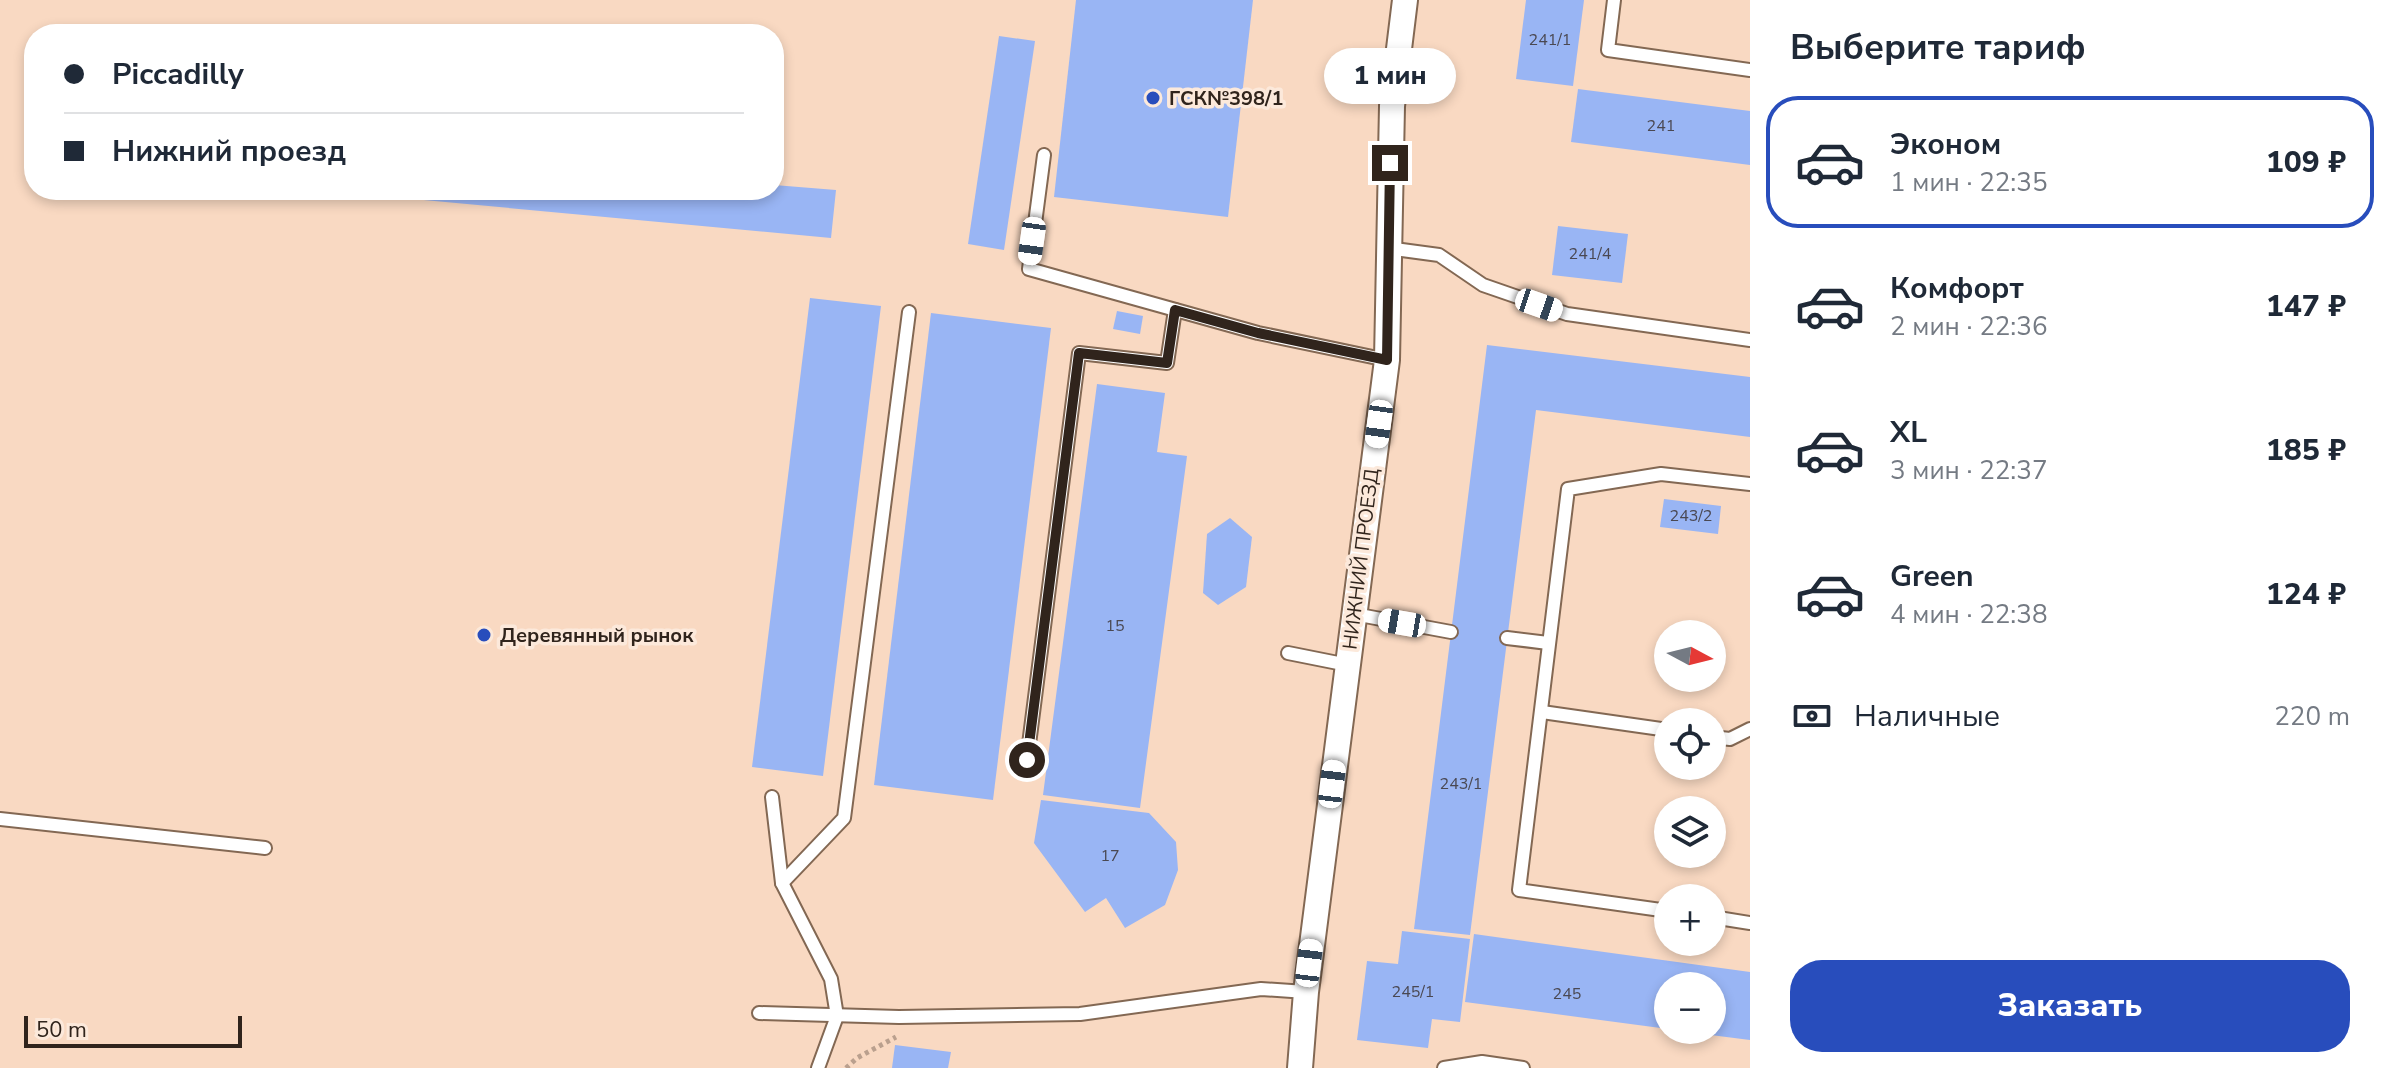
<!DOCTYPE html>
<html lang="ru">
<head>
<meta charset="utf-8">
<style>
  :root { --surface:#fff; --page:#f2f2f3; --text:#1f2937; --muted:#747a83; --line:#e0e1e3; --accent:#284dbc }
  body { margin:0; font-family:"Nunito Sans",sans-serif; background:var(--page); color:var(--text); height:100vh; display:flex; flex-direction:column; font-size:30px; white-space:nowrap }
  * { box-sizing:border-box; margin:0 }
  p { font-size:26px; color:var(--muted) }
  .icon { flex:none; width:44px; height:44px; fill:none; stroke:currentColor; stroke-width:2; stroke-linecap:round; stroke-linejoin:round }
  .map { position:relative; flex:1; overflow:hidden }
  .panel { display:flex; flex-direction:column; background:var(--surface); width:640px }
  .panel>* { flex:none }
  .hud { position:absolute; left:24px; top:24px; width:760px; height:176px; border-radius:32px; box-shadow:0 4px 12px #0003; display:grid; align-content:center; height:176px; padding:0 40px; background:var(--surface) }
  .needle { width:52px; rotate:97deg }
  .buttons { position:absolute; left:1654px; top:620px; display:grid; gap:16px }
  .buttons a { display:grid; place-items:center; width:72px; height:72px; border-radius:50%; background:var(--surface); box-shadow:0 4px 12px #0003; font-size:40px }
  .scale { position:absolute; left:24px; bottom:20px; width:218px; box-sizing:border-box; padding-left:8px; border:4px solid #30241c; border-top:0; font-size:22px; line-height:28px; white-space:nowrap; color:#30241c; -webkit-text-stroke:6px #fce9db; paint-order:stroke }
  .end { position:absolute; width:36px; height:36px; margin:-18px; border:10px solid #30241c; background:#fff; box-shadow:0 0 0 4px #fff }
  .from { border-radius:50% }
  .bubble { position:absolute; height:56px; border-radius:28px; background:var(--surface); box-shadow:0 4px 12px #0003; font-size:26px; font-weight:800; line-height:56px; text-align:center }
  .car { position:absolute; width:24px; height:48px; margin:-24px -12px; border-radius:10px; box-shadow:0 0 6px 2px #0007; background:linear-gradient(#fff 24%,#345 0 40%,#fff 0 76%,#345 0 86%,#fff 0) }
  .hud b { display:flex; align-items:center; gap:28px; height:76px; font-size:30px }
  .hud b+b { border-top:2px solid var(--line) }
  .hud i { width:20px; height:20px; background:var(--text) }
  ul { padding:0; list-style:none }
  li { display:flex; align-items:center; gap:24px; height:132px; margin:0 16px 12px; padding:0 24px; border:4px solid transparent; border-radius:32px }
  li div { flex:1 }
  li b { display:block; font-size:30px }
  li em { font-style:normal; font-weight:800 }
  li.current { border-color:var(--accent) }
  li>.icon { width:72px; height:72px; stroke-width:1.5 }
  h2 { padding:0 40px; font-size:36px; line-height:96px }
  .pay { display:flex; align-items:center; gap:20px; height:88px; padding:0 40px; font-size:30px }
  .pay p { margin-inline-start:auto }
  .button { display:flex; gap:16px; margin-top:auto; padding:16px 40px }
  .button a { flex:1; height:92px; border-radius:32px; background:var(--accent); color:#fff; font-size:32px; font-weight:800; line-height:92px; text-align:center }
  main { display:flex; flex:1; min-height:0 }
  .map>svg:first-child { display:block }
  .building { fill:#99b5f4 }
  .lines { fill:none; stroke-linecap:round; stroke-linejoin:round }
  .service-casing { stroke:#836853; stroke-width:16 }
  .minor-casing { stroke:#836853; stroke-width:28 }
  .path { stroke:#baa08e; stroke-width:5; stroke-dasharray:4 4; stroke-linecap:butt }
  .service { stroke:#fff; stroke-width:12 }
  .minor { stroke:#fff; stroke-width:24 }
  .route { stroke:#30241c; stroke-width:10 }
  .poi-dot { fill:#284dbc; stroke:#fce9db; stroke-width:3 }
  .labels { text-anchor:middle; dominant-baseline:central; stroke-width:7; stroke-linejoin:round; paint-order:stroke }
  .number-label { font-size:16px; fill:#4a4852 }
  .poi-label { font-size:20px; font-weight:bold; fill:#30241c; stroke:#fce9db; text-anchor:start }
  .street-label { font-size:20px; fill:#30241c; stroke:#fce9db }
</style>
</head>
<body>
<main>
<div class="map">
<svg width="1750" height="1068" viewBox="0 0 1750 1068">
  <rect width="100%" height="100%" fill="#f9d9c2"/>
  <g class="building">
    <polygon points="1076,0 1253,0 1228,217 1054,197"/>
    <polygon points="1526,0 1584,0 1573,86 1516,79"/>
    <polygon points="999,36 1035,41 1004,250 968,244"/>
    <polygon points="1578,89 1750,111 1750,165 1571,142"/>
    <polygon points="774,98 781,98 776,152 774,152"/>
    <polygon points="774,185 836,190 831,238 402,198 402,190 774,190"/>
    <polygon points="1558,226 1628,234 1622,283 1552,275"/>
    <polygon points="810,298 881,306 823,776 752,767"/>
    <polygon points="1117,311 1143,316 1140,334 1113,329"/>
    <polygon points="931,313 1051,328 993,800 874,785"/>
    <polygon points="1487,345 1750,377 1750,437 1536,410 1470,935 1414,929"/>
    <polygon points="1097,384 1165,393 1157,452 1187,456 1140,808 1043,795"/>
    <polygon points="1664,499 1721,506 1718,534 1660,527"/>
    <polygon points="1230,518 1252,537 1246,587 1218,605 1203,593 1207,534"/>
    <polygon points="1041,800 1149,813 1176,842 1178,870 1165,905 1125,928 1106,898 1085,912 1034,843"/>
    <polygon points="1402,931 1470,939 1460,1022 1432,1019 1428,1048 1357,1040 1367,961 1398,964"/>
    <polygon points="1474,934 1750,972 1750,1040 1687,1032 1712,1030 1712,986 1668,986 1668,1029 1465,1002"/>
    <polygon points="895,1045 951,1052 948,1068 892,1068"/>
  </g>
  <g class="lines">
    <g class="service-casing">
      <g id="service">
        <polyline points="1614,0 1608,50 1750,70"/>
        <polyline points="1044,155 1029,269 1258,333 1387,360"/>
        <polyline points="1387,248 1439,255 1483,285 1567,314 1750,340"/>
        <polyline points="1354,614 1451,632"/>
        <polyline points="1507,638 1548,643"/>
        <polyline points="1288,653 1348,665"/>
        <polyline points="1542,712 1668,730"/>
        <polyline points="1712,737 1730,739 1750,729"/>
        <polyline points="1027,760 1079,353 1167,363 1175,310"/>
        <polyline points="772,797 782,883 831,979 837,1016 818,1068"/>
        <polyline points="0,819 265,848"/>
        <polyline points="782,883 844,818 909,312"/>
        <polyline points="1668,911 1519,890 1568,489 1661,474 1750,484"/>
        <polyline points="1712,917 1750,923"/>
        <polyline points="759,1013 899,1017 1080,1014 1261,989 1306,992"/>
        <polyline points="1444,1068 1482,1062 1523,1068"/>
      </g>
    </g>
    <g class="minor-casing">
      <polyline id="minor" points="1300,1068 1306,992 1387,360 1392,106 1405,0"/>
    </g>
    <polyline class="path" points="846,1068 857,1058 896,1037"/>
    <use href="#service" class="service"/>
    <use href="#minor" class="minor"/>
  </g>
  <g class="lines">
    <polyline class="route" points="1027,760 1079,353 1167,363 1175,310 1258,333 1387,360 1390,163"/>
  </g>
  <g class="poi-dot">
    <circle cx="1153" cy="98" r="8"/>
    <circle cx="484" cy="635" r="8"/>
  </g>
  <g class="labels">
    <g class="number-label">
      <text x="1550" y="40">241/1</text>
      <text x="1661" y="126">241</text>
      <text x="1590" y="254">241/4</text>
      <text x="1691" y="516">243/2</text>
      <text x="1115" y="626">15</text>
      <text x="1461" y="784">243/1</text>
      <text x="1110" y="856">17</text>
      <text x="1413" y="992">245/1</text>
      <text x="1567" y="994">245</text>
    </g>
    <g class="poi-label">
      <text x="1169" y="98">ГСК№398/1</text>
      <text x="500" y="635">Деревянный рынок</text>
    </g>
    <g class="street-label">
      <text transform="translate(1361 559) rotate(-83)">НИЖНИЙ ПРОЕЗД</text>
    </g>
  </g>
</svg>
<div class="buttons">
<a><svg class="needle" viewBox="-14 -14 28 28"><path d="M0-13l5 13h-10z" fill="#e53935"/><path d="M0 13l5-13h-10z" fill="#747a83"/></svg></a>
<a><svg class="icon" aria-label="locate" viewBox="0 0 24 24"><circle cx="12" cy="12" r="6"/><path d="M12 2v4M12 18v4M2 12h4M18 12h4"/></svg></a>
<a><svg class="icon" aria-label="layers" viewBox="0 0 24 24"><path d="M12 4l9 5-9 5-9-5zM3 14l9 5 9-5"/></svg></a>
<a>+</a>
<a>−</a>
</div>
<div class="scale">50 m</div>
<i class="end from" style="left:1027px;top:760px"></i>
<i class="end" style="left:1390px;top:163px"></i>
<div class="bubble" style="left:1324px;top:48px;width:132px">1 мин</div>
<i class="car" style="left:1032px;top:241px;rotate:188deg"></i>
<i class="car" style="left:1539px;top:305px;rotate:109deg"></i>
<i class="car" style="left:1379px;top:424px;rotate:188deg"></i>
<i class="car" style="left:1402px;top:623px;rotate:280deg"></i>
<i class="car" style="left:1332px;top:784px;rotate:7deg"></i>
<i class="car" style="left:1309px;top:963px;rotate:7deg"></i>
<div class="hud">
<b><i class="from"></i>Piccadilly</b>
<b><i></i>Нижний проезд</b>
</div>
</div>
<section class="panel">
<h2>Выберите тариф</h2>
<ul>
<li class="current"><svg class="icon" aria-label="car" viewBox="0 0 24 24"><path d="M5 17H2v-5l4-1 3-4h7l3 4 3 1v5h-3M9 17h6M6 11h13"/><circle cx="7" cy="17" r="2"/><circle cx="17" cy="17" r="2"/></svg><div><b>Эконом</b><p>1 мин · 22:35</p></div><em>109 ₽</em></li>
<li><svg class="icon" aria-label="car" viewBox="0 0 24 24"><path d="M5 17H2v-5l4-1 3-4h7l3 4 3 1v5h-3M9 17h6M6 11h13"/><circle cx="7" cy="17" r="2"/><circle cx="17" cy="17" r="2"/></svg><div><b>Комфорт</b><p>2 мин · 22:36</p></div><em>147 ₽</em></li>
<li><svg class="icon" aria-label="car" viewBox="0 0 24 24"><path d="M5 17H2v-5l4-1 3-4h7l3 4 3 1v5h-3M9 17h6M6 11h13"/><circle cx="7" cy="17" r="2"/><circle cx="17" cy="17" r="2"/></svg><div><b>XL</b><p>3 мин · 22:37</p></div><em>185 ₽</em></li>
<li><svg class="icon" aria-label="car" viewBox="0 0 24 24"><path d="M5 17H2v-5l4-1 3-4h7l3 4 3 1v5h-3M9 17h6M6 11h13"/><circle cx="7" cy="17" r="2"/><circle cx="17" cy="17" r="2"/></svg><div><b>Green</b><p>4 мин · 22:38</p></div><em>124 ₽</em></li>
</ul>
<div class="pay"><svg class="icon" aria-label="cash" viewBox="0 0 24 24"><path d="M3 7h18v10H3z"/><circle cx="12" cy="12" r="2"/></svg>Наличные<p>220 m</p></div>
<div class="button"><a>Заказать</a></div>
</section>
</main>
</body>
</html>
